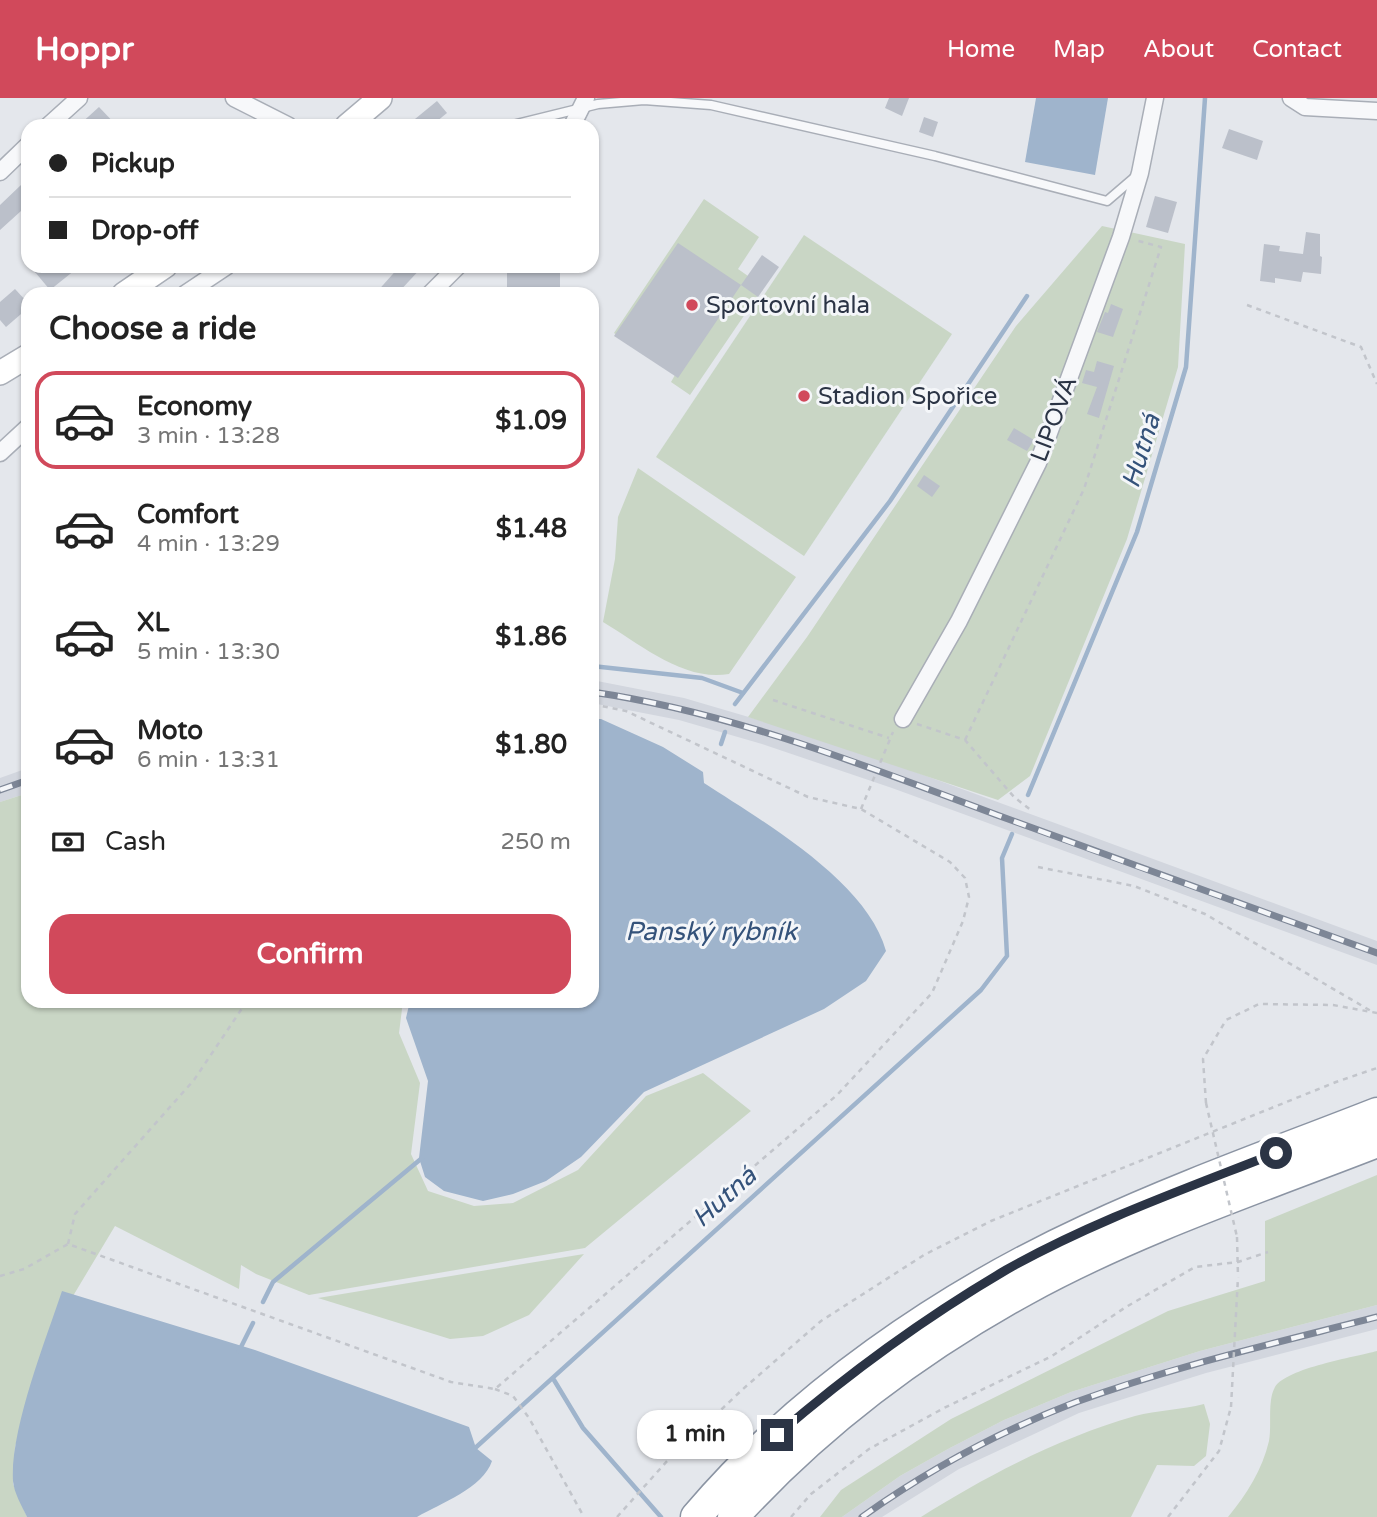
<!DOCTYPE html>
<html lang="en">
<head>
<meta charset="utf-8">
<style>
  :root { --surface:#fff; --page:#f2f2f2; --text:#222; --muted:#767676; --line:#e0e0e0; --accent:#d1495b }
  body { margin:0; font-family:"Varela Round",sans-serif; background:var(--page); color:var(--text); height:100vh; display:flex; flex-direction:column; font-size:26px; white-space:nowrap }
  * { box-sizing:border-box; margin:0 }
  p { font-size:23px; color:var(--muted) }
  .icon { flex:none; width:38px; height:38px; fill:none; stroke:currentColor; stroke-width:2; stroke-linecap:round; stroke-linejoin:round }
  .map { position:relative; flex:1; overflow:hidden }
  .details { position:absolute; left:21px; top:189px; width:578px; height:721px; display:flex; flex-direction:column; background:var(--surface); border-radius:21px; box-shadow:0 2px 5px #0004 }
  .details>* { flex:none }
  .top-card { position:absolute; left:21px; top:21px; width:578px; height:154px; border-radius:21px; box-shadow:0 2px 5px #0004; display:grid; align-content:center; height:154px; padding:0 28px; background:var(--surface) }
  .end { position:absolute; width:32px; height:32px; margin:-16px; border:9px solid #2b3445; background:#fff; box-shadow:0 0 0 4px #fff }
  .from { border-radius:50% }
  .bubble { position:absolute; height:49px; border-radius:21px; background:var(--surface); box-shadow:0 2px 5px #0004; font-size:23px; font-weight:800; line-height:49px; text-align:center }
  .top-card b { display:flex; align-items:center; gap:24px; height:66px; font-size:26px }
  .top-card b+b { border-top:2px solid var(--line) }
  .top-card i { width:18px; height:18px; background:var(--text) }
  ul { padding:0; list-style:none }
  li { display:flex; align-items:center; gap:21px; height:98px; margin:0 14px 10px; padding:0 14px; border:4px solid transparent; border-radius:21px }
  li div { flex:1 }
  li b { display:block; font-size:26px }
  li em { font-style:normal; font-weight:800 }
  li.current { border-color:var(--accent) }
  li>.icon { width:63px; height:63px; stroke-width:1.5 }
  h2 { padding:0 28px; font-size:32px; line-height:84px }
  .pay { display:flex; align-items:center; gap:18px; height:77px; padding:0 28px; font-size:26px }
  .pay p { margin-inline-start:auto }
  .cta { display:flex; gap:14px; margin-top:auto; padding:14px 28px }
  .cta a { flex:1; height:80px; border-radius:21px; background:var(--accent); color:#fff; font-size:28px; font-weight:800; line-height:80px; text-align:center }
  header { display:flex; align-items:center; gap:42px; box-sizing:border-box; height:98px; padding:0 35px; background:var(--accent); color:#fff }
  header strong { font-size:33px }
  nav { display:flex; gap:38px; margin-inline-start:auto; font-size:24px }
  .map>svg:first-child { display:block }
  .built { fill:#d2d6de }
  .green { fill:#c9d6c5 }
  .water { fill:#9fb4cc }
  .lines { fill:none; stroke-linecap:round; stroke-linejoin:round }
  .stream { stroke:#9fb4cc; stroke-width:4.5 }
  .building { fill:#bbc0ca }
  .lane-casing { stroke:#a9aeb7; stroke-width:11 }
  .street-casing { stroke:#a9aeb7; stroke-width:19 }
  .secondary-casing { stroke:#a9aeb7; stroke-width:26 }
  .highway-casing { stroke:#8b94a3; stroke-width:33 }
  .path { stroke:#c2c5cb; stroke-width:2.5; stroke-dasharray:5 5; stroke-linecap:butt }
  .lane { stroke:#f7f8fa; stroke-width:8 }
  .street { stroke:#f7f8fa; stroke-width:16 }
  .secondary { stroke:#fff; stroke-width:23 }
  .highway { stroke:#fff; stroke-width:30 }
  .rail-casing { stroke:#7d8696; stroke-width:7 }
  .rail { stroke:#f4f6f9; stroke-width:4.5; stroke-dasharray:13; stroke-linecap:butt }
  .path-bridge { stroke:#c2c5cb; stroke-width:2.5; stroke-dasharray:5 5; stroke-linecap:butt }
  .route { stroke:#2b3445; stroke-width:9 }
  .poi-dot { fill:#d1495b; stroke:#f4f6f9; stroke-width:2.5 }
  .labels { text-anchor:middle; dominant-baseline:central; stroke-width:6; stroke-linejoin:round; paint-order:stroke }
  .poi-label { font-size:24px; fill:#2b3445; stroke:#f4f6f9; text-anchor:start }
  .street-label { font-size:24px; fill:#2b3445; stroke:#f4f6f9 }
  .water-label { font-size:26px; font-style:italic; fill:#34527a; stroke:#f4f6f9 }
</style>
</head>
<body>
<header>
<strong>Hoppr</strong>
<nav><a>Home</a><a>Map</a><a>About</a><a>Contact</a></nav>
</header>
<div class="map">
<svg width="1377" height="1419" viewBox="0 0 1377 1419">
  <rect width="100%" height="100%" fill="#e4e7ec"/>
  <g class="built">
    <polygon points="592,582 684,600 769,625 899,668 1377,843 1377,867 892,690 762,646 679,622 592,605"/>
    <polygon points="28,670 28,695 0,704 0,680"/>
    <polygon points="1377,1207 1377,1231 1206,1275 1079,1315 959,1371 882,1419 842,1419 900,1378 948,1351 1004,1322 1071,1294 1200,1253"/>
  </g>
  <g class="green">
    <polygon points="704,101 759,139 738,171 748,178 777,169 690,297 671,284 675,277 614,235"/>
    <polygon points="1102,128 1185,146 1178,269 1127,441 1030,678 998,702 748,619 807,539 1016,228"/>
    <polygon points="804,137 952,236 804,458 656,359"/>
    <path d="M638,370L796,479L729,576C684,584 640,546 603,524L615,461L618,419Z"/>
    <polygon points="28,695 28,903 403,903 399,935 420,985 411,1056 428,1093 474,1108 513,1105 578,1072 646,998 703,975 751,1013 585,1150 309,1197 256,1176 241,1167 239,1191 115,1128 46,1243 36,1271 15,1349 13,1386 27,1419 0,1419 0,704"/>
    <polygon points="1377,1077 1377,1207 1200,1253 1071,1294 1004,1322 948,1351 900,1378 842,1419 820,1419 841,1392 951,1321 1168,1213 1265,1183 1265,1123"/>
    <polygon points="584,1156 529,1217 483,1238 450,1241 318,1200"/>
    <path d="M1377,1253V1419H1228C1247,1396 1262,1372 1269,1343C1272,1327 1267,1303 1275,1289C1287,1270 1355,1259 1377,1253Z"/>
    <path d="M1204,1306L1210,1326L1206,1358L1194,1368L1157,1367L1131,1419H921C986,1378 1061,1339 1135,1318C1157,1312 1182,1312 1204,1306Z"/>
  </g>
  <g class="water">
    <polygon points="1036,0 1108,0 1095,77 1025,64"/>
    <path d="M592,621H601L663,649L703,674L704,685C762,723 867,783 886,853L866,883L824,911L644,994L581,1059L546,1083L513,1096L483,1103L444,1093L425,1079L419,1060L428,983L406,920L410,903H592Z"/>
    <path d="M62,1193L255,1252L469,1329L476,1350L492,1363C483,1390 441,1405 417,1419H27C22,1408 14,1395 13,1383C10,1332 45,1244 62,1193Z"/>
  </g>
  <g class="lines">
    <g class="stream">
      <polyline points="592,568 702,580 743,595"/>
      <polyline points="735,606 890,403 1027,198"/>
      <polyline points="721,646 725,634"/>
      <polyline points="1028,697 1137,434 1186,269 1205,0"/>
      <polyline points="263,1204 273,1184 422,1060"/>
      <polyline points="239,1253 253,1225"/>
      <polyline points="554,1282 583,1330 661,1419"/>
      <polyline points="473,1352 981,892 1007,858 1002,760 1012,736"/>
    </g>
  </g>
  <g class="building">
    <polygon points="889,0 909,0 902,18 885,10"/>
    <polygon points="437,3 447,15 431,28 420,28 415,21"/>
    <polygon points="99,9 117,28 78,28"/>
    <polygon points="924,19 938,24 933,39 919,34"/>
    <polygon points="1229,31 1263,43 1257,62 1222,50"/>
    <polygon points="21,87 28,94 28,121 21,113 0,132 0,107"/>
    <polygon points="1155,98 1177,104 1168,135 1146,129"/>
    <polygon points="1306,134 1320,136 1320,158 1322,159 1321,176 1303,174 1301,184 1275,180 1275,185 1260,183 1264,146 1280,148 1279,153 1303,156"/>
    <polygon points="678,145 741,187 678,280 614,238"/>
    <polygon points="762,157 779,169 758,199 741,187"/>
    <polygon points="42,168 80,168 50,192 35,174"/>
    <polygon points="400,168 423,168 397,196 375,196"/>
    <rect x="507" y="168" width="53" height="28"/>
    <polygon points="15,191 28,205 28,210 6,229 0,222 0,204"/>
    <polygon points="1111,206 1123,211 1113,239 1097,234 1105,214 1108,215"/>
    <polygon points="1097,263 1114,268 1099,320 1087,316 1097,289 1082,285 1086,272 1094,274"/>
    <polygon points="1014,330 1034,342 1027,353 1007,342"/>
    <polygon points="924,377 940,388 932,399 917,388"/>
  </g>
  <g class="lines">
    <g class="lane-casing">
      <polyline id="lane" points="509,28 598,6 644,2 711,7 935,58 1107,103 1135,79"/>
    </g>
    <g class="street-casing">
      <g id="street">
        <polyline points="234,0 289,28"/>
        <polyline points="1291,0 1305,9 1377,13"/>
        <polyline points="48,28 79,0"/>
        <polyline points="572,28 586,0"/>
        <polyline points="0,74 28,47"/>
        <polyline points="185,196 227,168"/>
        <polyline points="430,196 458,168"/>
        <polyline points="0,355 28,329"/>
        <polyline points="903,621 959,523 1038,365 1121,139 1140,75 1155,0"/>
      </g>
    </g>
    <g class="secondary-casing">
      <g id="secondary">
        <polyline points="347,28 380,0"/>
        <polyline points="124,196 165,168"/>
        <polyline points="0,275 28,258"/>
      </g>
    </g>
    <g class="highway-casing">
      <g id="highway">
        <path d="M696,1419C798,1298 944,1198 1087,1132C1181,1088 1280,1053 1377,1015"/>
        <path d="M733,1419C817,1327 916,1252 1025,1192C1136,1131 1259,1090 1377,1044"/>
      </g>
    </g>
    <g class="path">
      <polyline points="1247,207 1361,249 1377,286"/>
      <polyline points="773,602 889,640"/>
      <polyline points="917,626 965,642 1014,699 1032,713"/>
      <polyline points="965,642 1084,391 1161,149 1135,142"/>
      <polyline points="861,711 893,634"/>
      <polyline points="1038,769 1134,788 1205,816 1371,913"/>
      <polyline points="1206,1005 1203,961 1226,922 1259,906 1333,907 1377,915"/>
      <polyline points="1237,1139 1238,1179"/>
      <polyline points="68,1146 75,1116 194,982 247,903"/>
      <polyline points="0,1178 24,1171 68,1146 451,1284 495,1291 837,997 932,895 963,823 969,799 965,780 950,764 861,711 808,699 626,613 592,606"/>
      <polyline points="495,1291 513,1298 529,1320 584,1419"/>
      <polyline points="617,1419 668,1362 743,1291 821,1223 924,1157 991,1123 1336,984 1377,970"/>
      <polyline points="791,1419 811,1396 869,1351 944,1310 1052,1258 1126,1209 1195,1169 1238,1164 1268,1154"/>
      <polyline points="1168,1419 1219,1353 1231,1309"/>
    </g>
    <use href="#lane" class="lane"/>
    <use href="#street" class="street"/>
    <use href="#secondary" class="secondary"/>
    <use href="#highway" class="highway"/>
    <g class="rail-casing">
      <g id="rail">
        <path d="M592,594C731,614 866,668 997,717C1124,764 1251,809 1377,855"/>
        <polyline points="0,692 28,682"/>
        <path d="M862,1419C928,1372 1000,1333 1076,1304C1174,1268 1276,1245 1377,1219"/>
      </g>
    </g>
    <use href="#rail" class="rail"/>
    <g class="path-bridge">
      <polyline points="1206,1005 1237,1139"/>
      <polyline points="1231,1309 1238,1179"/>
    </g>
  </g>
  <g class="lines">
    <path class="route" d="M777,1337C849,1275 924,1220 1006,1172C1091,1124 1185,1091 1276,1055"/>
  </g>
  <g class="poi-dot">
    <circle cx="692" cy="207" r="7"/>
    <circle cx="804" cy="298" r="7"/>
  </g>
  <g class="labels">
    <g class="poi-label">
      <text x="706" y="207">Sportovní hala</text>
      <text x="818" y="298">Stadion Spořice</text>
    </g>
    <g class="street-label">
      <text transform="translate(1054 321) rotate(-69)">LIPOVÁ</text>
    </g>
    <g class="water-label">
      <text transform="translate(1141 353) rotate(-73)">Hutná</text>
      <text x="711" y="833">Panský rybník</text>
      <text transform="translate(724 1099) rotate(-42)">Hutná</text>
    </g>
  </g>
</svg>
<i class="end from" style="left:1276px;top:1055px"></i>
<i class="end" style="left:777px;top:1337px"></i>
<div class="bubble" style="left:637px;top:1312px;width:116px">1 min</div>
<div class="top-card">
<b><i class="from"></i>Pickup</b>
<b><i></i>Drop-off</b>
</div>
<section class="details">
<h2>Choose a ride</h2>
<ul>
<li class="current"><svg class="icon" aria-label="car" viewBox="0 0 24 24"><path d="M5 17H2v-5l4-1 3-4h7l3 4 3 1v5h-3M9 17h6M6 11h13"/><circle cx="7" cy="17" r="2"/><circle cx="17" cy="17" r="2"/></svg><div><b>Economy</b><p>3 min · 13:28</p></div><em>$1.09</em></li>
<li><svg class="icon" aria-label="car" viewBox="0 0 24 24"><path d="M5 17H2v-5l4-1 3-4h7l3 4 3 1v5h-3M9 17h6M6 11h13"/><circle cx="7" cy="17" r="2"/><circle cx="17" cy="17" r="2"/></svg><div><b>Comfort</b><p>4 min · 13:29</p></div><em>$1.48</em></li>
<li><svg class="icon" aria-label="car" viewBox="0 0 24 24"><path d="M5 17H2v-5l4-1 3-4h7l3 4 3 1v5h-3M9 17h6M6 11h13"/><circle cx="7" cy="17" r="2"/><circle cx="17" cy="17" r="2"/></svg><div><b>XL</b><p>5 min · 13:30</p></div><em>$1.86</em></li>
<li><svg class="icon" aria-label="car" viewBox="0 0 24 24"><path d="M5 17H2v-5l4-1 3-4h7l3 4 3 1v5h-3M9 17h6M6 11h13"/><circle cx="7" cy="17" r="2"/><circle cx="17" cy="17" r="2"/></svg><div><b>Moto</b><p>6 min · 13:31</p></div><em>$1.80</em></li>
</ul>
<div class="pay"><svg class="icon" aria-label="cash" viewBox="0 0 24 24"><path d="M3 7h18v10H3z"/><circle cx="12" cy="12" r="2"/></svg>Cash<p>250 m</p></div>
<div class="cta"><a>Confirm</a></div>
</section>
</div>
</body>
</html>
